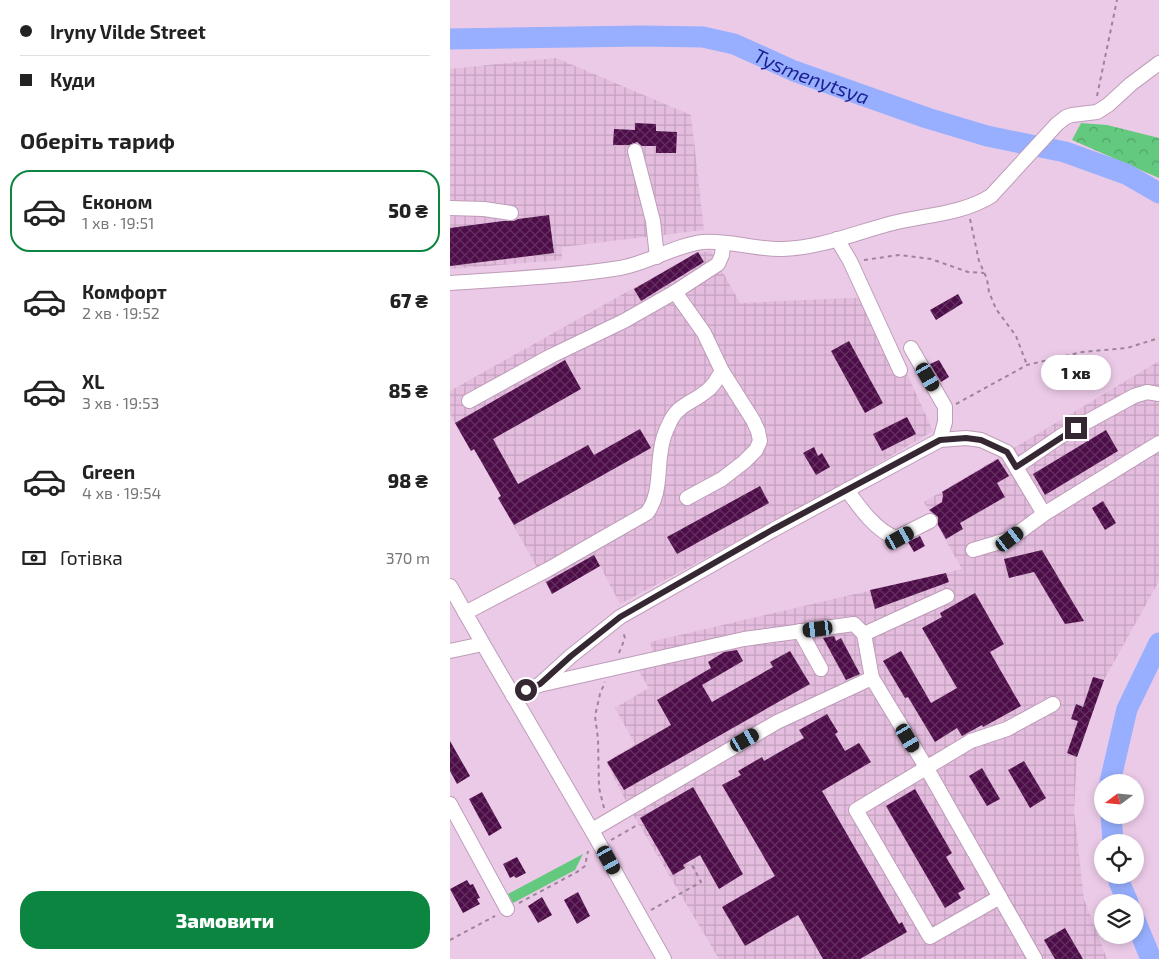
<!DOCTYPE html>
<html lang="uk">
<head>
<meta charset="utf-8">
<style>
  :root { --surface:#fff; --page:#f6f6f6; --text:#222; --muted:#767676; --line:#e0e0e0; --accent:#0b853f }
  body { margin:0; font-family:"Exo 2",sans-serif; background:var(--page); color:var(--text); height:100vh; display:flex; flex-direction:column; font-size:19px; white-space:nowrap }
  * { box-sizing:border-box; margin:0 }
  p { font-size:16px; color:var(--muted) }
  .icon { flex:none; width:28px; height:28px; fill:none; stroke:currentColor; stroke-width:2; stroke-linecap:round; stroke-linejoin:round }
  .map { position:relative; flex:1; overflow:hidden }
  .panel { display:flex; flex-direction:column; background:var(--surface); width:450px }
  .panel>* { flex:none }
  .top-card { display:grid; align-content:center; height:110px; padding:0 20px; background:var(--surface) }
  .needle { width:32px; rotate:254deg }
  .buttons { position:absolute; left:644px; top:774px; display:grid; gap:10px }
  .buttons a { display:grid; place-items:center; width:50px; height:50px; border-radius:50%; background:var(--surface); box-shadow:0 2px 8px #0003; font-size:25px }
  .end { position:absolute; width:22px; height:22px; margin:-11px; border:6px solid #352833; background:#fff; box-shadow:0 0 0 2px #fff }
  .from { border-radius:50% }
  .bubble { position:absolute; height:35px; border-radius:18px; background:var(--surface); box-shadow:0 2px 8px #0003; font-size:16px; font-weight:800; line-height:35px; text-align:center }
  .car { position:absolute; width:15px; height:30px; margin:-15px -8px; border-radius:6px; box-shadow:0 0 4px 1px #0007; background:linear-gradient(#222 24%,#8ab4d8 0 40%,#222 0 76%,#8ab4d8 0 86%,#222 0) }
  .top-card b { display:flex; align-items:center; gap:18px; height:48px; font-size:19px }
  .top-card b+b { border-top:1px solid var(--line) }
  .top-card i { width:12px; height:12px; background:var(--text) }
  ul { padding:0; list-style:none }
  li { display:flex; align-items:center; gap:15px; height:82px; margin:0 10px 8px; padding:0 10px; border:2px solid transparent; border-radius:20px }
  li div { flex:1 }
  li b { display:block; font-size:19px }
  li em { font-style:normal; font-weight:800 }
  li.selected { border-color:var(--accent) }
  li>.icon { width:45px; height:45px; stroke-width:1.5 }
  h2 { padding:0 20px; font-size:22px; line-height:60px }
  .pay { display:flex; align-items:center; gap:12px; height:55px; padding:0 20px; font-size:19px }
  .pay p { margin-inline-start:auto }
  .action { display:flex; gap:10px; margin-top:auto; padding:10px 20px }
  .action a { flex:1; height:58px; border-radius:20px; background:var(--accent); color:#fff; font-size:20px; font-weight:800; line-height:58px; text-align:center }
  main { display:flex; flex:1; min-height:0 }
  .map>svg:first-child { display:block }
  .industrial { fill:url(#industrial-grid) }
  .green { fill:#62c97e }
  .forest { fill:url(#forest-crowns) }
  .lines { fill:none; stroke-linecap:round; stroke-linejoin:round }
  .river { stroke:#97affe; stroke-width:21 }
  .building { fill:url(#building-cross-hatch) }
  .minor-casing { stroke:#be9db9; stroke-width:16 }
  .path { stroke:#9c8499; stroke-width:2; stroke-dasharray:4 4; stroke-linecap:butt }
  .minor { stroke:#fff; stroke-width:14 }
  .route { stroke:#352833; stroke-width:6 }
  .labels { text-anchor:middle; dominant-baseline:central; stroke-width:5; stroke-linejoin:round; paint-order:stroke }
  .water-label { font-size:20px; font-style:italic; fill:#1b1e8f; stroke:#fef3fc }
</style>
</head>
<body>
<main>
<section class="panel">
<div class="top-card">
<b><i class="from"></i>Iryny Vilde Street</b>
<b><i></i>Куди</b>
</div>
<h2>Оберіть тариф</h2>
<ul>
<li class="selected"><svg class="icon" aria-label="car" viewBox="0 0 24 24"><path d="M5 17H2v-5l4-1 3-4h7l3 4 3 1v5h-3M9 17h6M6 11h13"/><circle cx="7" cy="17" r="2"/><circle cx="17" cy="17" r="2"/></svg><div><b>Економ</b><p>1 хв · 19:51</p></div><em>50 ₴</em></li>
<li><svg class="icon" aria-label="car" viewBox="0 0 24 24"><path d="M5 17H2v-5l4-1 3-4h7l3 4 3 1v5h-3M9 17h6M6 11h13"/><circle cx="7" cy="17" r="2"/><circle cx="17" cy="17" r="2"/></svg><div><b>Комфорт</b><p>2 хв · 19:52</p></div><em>67 ₴</em></li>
<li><svg class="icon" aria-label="car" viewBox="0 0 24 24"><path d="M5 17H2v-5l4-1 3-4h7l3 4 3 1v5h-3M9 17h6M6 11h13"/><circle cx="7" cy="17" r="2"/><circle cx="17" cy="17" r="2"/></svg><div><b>XL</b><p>3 хв · 19:53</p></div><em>85 ₴</em></li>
<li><svg class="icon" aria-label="car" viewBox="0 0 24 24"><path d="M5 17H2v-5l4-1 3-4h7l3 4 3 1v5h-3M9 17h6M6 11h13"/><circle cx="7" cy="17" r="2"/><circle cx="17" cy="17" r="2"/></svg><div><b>Green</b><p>4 хв · 19:54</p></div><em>98 ₴</em></li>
</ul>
<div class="pay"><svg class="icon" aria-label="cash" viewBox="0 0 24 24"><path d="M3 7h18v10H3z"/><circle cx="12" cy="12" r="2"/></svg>Готівка<p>370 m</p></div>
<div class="action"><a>Замовити</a></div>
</section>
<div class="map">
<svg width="709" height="959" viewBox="0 0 709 959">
  <defs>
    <pattern id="industrial-grid" width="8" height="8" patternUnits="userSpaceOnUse" patternTransform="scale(1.25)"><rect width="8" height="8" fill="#e4bddf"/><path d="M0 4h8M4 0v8" fill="none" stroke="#c4a2c0"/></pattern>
    <pattern id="forest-crowns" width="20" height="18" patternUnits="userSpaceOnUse" patternTransform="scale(1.25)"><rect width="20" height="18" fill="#62c97e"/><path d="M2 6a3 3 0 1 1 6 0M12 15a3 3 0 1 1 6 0" fill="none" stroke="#52a368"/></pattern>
    <pattern id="building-cross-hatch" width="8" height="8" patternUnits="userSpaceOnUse" patternTransform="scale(1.25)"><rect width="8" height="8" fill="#4c0d48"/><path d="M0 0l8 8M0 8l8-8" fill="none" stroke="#643060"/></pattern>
  </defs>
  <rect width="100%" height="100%" fill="#ebcae7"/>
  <g class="industrial">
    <polygon points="106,58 241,115 254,230 112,247 112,260 0,269 0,69"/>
    <polygon points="261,251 290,303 422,297 483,431 390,486 170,604 150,566 102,594 48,498 51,496 24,450 21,451 0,414 0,391 248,252"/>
    <polygon points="709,361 709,581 654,680 627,757 624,811 634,899 657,959 269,959 181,811 156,762 185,744 165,708 199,688 188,670 206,665 200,642 512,569 474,502"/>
  </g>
  <polygon class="green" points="133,854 125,870 63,903 58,894"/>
  <polygon class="forest" points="631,123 657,125 709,138 709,178 622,140"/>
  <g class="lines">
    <g class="river">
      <path id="s1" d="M0,39L192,36L253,37L284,44L344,71L477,118L537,136L615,152L676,174L709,193"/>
      <polyline points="660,782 677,709 709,643"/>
      <polyline points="661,815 663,842"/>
      <polyline points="668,875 669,882 678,902"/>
      <polyline points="685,920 701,959"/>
    </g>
  </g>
  <g class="building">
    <polygon points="185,123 206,124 206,131 227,132 226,153 206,153 206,146 192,146 187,142 179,145 163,145 164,129 185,130"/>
    <polygon points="99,215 104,253 0,266 0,228 53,221 64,221 68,219"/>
    <polygon points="248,252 254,262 191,301 184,289"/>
    <polygon points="508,294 513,303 486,320 480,310"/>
    <polygon points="399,341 433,403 415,413 381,351"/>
    <polygon points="115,360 131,389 43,439 68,484 138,445 144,455 190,429 201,448 64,525 48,498 51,496 24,449 21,451 5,423"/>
    <polygon points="489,360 499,377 491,382 480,364"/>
    <polygon points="457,417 466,434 432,451 423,434"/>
    <polygon points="656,430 668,451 595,495 583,474"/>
    <polygon points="364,447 368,456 372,453 380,467 366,475 353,453"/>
    <polygon points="548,459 559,476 547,483 555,497 510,523 513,529 496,539 488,525 488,517 479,510 492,502 493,495 492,492"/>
    <polygon points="310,486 319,503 227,554 217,537"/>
    <polygon points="653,501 666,523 655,530 642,508"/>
    <polygon points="470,536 475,546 464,552 458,542"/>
    <polygon points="592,550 634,621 615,624 584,572 559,578 554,559"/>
    <polygon points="144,555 150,566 102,594 96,582"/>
    <polygon points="496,573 499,582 425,609 420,590"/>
    <polygon points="525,593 554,644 540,652 571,706 533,727 532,725 512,736 507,728 485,742 458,697 455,698 433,661 451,651 481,703 507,688 472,628 492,617 490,613"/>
    <polygon points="384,636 386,641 391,638 410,674 396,680 373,638"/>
    <polygon points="287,650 293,661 252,685 262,702 323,667 320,662 340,651 360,684 174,790 157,762 221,725 207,700 261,668 258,662 274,652"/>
    <polygon points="643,677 654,680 627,757 617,753 628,721 621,719 626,704 633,707"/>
    <polygon points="377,714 388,732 385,734 395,751 409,743 421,762 372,791 449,924 452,922 457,932 410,959 373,959 348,915 295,946 272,907 325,876 272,785 291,775 288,771 312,757 314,761 354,738 349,730"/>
    <polygon points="0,741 20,776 7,784 0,771"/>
    <polygon points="574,761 596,798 580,808 558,770"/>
    <polygon points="532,768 550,799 537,806 519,776"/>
    <polygon points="243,787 293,874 269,889 250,855 233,865 235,868 223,875 190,818"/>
    <polygon points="465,789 502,853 496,857 515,889 508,893 511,898 495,908 436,806"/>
    <polygon points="32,792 52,828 39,836 19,799"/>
    <polygon points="67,857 76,873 66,878 64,876 60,878 53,864"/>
    <polygon points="17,880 20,885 23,884 30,898 27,899 30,904 13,913 0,889"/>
    <polygon points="128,892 140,916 127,924 114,900"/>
    <polygon points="92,897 102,915 88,923 78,906"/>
    <polygon points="615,928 633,959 605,959 594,940"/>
  </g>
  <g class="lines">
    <g class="minor-casing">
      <g id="minor">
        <polyline points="185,151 203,221 207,257"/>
        <polyline points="0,208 34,209 61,213"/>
        <polyline points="387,239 400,261 450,370"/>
        <path d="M0,283C56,279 114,277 170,268C199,263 225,245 253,242C280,240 306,250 333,249C372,248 409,231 447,222C478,215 514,213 541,196L607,124L616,117L622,115L647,112L658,105L681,84L709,63"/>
        <polyline points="225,292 254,333 272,371 303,420 308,431 310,441 306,450 294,462 272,479 237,498"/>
        <polyline points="461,348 495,407 495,422 490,440"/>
        <polyline points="19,401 101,356 174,321 225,292 268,264 272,255 273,244"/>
        <polyline points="566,467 611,436 684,396 697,392 709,394"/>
        <path d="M397,490C410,508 425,530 446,538L480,521"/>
        <polyline points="523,550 560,539 594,514 709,443"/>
        <polyline points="0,586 33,644 145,836 214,959"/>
        <path d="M15,613L97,570L197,513C211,494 207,472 211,450C212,441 215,432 219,424C228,403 244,403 259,389C265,384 268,377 272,371"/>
        <polyline points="350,631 371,669"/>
        <polyline points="414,634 497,596"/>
        <polyline points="0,651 33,644"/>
        <polyline points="422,678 476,767 585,959"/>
        <polyline points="89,685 294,639 404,624 414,634 422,678 327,722 142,830"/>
        <polyline points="63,696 89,685 121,656 170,617 323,530 490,440 516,438 531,440 557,452 594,514"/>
        <polyline points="0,804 57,909"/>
        <polyline points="550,897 480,937 406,810 521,741 557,729 603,704"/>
      </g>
    </g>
    <g class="path">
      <polyline points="647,96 667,0"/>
      <polyline points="520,219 529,261 537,279 539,292 546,309 566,336 577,365"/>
      <polyline points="414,260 449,255 481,259 518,272 534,273"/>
      <polyline points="506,404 577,365 632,352 677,348 709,338"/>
      <polyline points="169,653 175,638 173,632"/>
      <polyline points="154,808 149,788 148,739 145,716 150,694 155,682"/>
      <polyline points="161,840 189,824"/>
      <polyline points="69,903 127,872 135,866 138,851"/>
      <polyline points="201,910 251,882 241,863"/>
      <polyline points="0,940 45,916"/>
    </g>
    <use href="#minor" class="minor"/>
  </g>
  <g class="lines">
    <polyline class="route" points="76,690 90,684 121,656 170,617 322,530 490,440 516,438 531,440 557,452 566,467 626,428"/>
  </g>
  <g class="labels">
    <g class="water-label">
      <text stroke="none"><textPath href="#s1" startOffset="369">Tysmenytsya</textPath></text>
    </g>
  </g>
</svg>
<div class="buttons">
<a><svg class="needle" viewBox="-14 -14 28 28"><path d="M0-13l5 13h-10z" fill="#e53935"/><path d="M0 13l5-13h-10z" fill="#767676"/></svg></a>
<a><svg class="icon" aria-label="locate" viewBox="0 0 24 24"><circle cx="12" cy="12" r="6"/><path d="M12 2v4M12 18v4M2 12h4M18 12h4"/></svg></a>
<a><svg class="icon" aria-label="layers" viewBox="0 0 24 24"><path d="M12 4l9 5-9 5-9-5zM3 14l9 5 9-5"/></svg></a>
</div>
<i class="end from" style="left:76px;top:690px"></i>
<i class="end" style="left:626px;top:428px"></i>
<div class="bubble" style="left:591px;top:355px;width:70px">1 хв</div>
<i class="car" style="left:478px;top:377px;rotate:150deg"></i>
<i class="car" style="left:450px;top:538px;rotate:61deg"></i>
<i class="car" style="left:560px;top:539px;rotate:53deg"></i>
<i class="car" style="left:368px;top:629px;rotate:263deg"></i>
<i class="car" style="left:458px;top:738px;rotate:149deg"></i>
<i class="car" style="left:295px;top:740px;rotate:60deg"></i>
<i class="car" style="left:159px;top:860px;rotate:151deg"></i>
</div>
</main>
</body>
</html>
